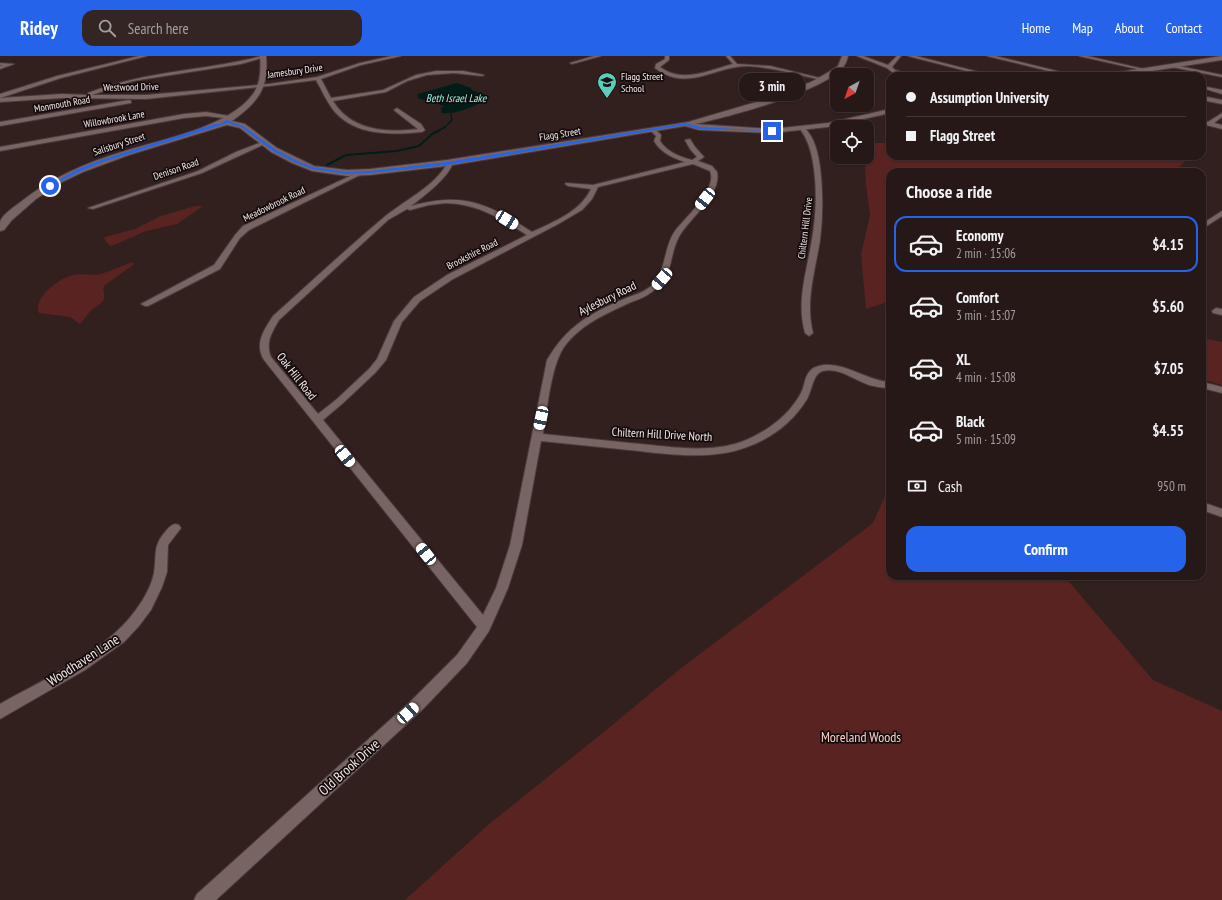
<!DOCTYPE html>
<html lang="en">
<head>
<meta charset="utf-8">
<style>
  :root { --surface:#261817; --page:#322524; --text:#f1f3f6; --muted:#a4a0a1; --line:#423736; --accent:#2563eb }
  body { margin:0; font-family:"PT Sans Narrow",sans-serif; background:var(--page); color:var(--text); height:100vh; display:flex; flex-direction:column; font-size:15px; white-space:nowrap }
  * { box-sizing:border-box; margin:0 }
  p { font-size:13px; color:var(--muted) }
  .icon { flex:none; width:22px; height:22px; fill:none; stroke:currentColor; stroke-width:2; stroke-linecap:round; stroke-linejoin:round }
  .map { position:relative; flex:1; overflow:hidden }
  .panel { position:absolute; left:886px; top:112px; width:320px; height:412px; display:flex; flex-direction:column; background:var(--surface); border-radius:12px; box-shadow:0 1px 3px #0004,0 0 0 1px var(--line) }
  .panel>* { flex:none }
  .hud { position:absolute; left:886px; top:16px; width:320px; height:88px; border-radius:12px; box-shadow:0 1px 3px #0004,0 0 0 1px var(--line); display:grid; align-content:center; height:88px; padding:0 20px; background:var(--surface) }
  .needle { width:26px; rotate:220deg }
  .controls { position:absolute; left:830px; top:12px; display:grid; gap:8px }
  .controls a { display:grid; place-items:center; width:44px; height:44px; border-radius:8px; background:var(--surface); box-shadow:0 1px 3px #0004,0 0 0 1px var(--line); font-size:20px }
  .end { position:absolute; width:18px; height:18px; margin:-9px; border:5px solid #2563eb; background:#fff; box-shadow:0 0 0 2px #fff }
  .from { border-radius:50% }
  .bubble { position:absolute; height:28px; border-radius:12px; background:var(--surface); box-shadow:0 1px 3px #0004,0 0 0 1px var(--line); font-size:13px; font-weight:700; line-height:28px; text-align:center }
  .car { position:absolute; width:12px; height:24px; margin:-12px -6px; border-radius:5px; box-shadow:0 0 3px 1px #0007; background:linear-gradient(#fff 24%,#345 0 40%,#fff 0 76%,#345 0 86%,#fff 0) }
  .hud b { display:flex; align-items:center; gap:14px; height:38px; font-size:15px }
  .hud b+b { border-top:1px solid var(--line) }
  .hud i { width:10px; height:10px; background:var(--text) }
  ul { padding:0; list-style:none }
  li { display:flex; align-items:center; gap:12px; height:56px; margin:0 8px 6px; padding:0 12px; border:2px solid transparent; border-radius:12px }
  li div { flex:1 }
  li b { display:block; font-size:15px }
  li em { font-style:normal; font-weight:700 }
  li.on { border-color:var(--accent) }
  li>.icon { width:36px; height:36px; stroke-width:1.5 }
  h2 { padding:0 20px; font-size:18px; line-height:48px }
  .pay { display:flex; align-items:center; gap:10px; height:44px; padding:0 20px; font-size:15px }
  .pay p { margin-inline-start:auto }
  .cta { display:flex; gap:8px; margin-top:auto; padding:8px 20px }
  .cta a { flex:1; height:46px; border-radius:12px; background:var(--accent); color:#fff; font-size:16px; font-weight:700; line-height:46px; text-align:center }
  header { display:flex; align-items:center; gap:24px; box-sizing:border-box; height:56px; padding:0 20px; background:var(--accent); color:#fff }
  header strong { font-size:19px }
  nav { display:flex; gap:22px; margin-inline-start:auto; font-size:14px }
  .search { width:280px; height:36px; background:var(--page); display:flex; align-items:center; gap:10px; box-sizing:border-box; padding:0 14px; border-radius:12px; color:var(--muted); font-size:15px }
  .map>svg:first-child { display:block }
  .green { fill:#582321 }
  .water { fill:#001d18 }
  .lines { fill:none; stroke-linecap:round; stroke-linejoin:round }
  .stream-far1 { stroke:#001d18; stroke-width:1.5 }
  .stream { stroke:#001d18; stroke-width:2 }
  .street-casing { stroke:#4a3b3a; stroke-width:2 }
  .secondary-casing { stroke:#4a3b3a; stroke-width:2 }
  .street { fill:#786462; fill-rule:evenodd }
  .secondary { fill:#786462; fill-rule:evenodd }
  .route { fill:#2563eb }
  .labels { text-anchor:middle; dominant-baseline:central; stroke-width:3.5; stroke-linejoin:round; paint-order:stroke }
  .far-street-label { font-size:10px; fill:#f6eae8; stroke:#140c0c }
  .far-poi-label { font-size:10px; fill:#f6eae8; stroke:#140c0c; text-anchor:start }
  .far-water-label { font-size:11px; font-style:italic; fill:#91fbe8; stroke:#140c0c }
  .street-label { font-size:12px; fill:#f6eae8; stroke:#140c0c }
  .near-street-label { font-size:14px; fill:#f6eae8; stroke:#140c0c }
  .near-park-label { font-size:14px; fill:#fbcdc9; stroke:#140c0c }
</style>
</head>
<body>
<header>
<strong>Ridey</strong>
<div class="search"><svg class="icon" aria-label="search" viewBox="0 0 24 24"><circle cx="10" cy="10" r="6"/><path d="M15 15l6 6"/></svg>Search here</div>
<nav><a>Home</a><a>Map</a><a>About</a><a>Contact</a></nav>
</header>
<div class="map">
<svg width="1222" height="844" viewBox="0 0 1222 844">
  <rect width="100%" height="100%" fill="#32201f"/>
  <g class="green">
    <polygon points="867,87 890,87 890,100 1191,100 1179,111 1178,116 890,116 890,245 866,253 861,198 870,159 866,129 865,107 856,101 867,101"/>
    <polygon points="195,150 203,150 177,168 146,175 112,190 109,189 104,183 105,181 135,173 161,160"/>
    <path d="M133,206V209L105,229L103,232C108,247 99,247 91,255C87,258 84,264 80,268L70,261L39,257C32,242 60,222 73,219C82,217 92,220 101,218C112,215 122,209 133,206Z"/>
    <polygon points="1202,282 1222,286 1222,329 1202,323"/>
    <polygon points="890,429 890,520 1064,520 1153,624 1222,655 1222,844 405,844 488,769 605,675 680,613 873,467"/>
  </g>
  <path class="water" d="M457,27L471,32L472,34L490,41C479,49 456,59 442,57L441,52L444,50L418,42V38Z"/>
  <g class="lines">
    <polyline class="stream-far1" points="438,75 445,71 452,64 451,58"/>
    <polyline class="stream" points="327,109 346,99 397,95 419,90 432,78 440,74"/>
    <g class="street-casing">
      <g id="street">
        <polygon points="139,0 147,0 61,22 0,42 0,38 57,20"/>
        <path d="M262,0L265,1L241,8L133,25L92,39H146L269,28L317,21L360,7L392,0H401L361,9L321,23L331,42L383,34L416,19L436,15H463L484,19L482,20L454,17L427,19L407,25L386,36L333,45C351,75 387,77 418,73L395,55L394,54L397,52L421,68L425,74L422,76C393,79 356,80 335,56C327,47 322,34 316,24L269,30L146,43L62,42L0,46V42L62,38L88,39V37C144,15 204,15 262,0Z"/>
        <polygon points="594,0 601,0 572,8 570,7"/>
        <path d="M665,0H669V4L660,11C683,28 709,14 733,8L726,0H730L737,8L770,10L824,23L822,24C797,19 772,11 747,10C715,10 687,37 655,12L656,8L665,3Z"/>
        <polygon points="857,0 863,0 888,9 897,0 901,0 892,11 895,14 914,20 901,18 902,20 897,20 887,12"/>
        <polygon points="908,0 916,0 994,20 986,20"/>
        <polygon points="987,0 995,0 1077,20 1069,20"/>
        <polygon points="1079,0 1087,0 1148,14 1146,15"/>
        <polygon points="0,7 14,8 0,13 0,10 3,9 0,9"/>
        <polygon points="1174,9 1222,19 1222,21 1172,11"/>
        <polygon points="1202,30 1222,34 1222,38 1202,32"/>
        <polygon points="1202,40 1222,44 1222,48 1202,44"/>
        <polygon points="129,44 131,45 131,47 0,70 0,66"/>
        <polygon points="206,56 235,61 232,63 206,60 184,62 0,95 0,91 184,58"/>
        <polygon points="1222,57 1222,61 1214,67 1222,69 1222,73 1202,68 1202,64 1208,66"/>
        <path d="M801,72H805C815,83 818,97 820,111C823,135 823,160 820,184C815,216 805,245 813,277L809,280L805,277C796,245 807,215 812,183C816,160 817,136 814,113C812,98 809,85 800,73Z"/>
        <path d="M651,73H655L661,79L660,85C667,96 680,101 692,104L697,101L690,93L685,84L690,83L695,91L704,101L698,105L712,110L717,116C722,138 690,162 680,179C668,199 675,219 653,235C646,241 637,244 629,247C605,258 580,269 564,291C551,310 547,354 543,378C572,381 601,384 630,387C666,390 706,398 741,386C765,377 789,360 801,337C805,330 804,321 810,315C813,311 819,310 823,309C847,307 867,325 890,326V332C883,332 876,331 869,329C854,324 839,311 823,315C813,317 812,335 807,343C793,366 772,382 747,391C710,405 668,398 629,394C600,391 571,388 541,385L522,489L508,532L489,575L467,607L422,654L216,844H194L197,838L412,644L457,599L477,571L264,304C254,288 264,274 273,260C309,228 345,194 382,163C404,144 434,132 448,106L453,107C448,122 424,140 411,150C464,135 488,148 532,176C555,165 580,156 591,133L568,130L565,128L566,127L593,129L685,106C673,102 661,97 654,85L656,80L650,74ZM693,108L710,115C718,133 685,162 675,175C663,192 667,215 651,230C643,237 633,239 624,243C589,258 567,270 547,304L510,489L496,532L483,559L323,364L343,347L375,317L386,304L402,266L420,245L453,223L560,167L582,154L592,143L598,131ZM446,147C478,148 500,162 527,179L447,219L414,241L394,265L377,303L369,313L337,343L318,358L271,301C265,287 272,276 279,264L388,164L407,153L410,154L429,149Z"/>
        <polygon points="262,86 267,87 202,117 93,153 88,152 198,115 236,96"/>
        <polygon points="361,115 366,116 249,174 240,182 220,213 148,250 145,250 141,248 214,209 235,179 243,170"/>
        <polygon points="1222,155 1222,160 1202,173 1202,168"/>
        <polygon points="1216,252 1222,253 1222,259 1213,257 1212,255"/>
        <polygon points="1202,326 1222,331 1222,337 1202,332"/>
        <polygon points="1202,446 1222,453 1222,461 1202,454"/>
        <path d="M175,468L179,469L181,472L168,489L167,516L162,531L151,554L139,570L124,586L85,614L0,663V648C49,620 111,595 142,545C147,537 152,527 154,517C157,500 152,490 166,475C169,471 171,469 175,468Z"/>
      </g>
    </g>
    <g class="secondary-casing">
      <g id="secondary">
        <path d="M260,0H266C269,33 258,46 232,65L245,68L277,92L314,110L347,114L370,113L447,104L688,66L767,43L811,26L827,17L838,10L842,0H848C847,4 846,8 843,11C823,36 728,61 695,68L772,73L828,67L890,53V57L828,71L772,77L699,74L685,70L447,110L370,119L347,120L312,115L292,107L271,96L240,72L227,69L129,99L83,116L62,126L36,143L12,164L4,174L0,175C0,172 0,169 0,166C2,158 16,150 22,145C52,121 88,106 125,95C163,83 229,71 253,38C261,27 261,13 260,0Z"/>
        <polygon points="1222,0 1222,4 1120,20 1104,20 1107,18"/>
      </g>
    </g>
    <use href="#street" class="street"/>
    <use href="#secondary" class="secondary"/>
  </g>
  <polygon class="route" points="226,64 243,70 275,93 297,105 313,111 347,116 370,115 447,106 685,67 700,71 774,75 699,73 685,69 447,109 370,117 347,118 312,113 294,106 273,95 241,71 228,67 103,106 81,115 51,130 48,130 78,113 101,104 215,68 221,68"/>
  <defs>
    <g id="school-pin" transform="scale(1)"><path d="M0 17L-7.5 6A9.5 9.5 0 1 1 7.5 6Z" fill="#5bcebb" stroke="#140c0c"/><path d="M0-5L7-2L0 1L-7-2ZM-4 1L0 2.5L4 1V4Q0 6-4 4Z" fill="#111"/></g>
  </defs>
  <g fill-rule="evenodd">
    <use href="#school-pin" x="607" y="26"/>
  </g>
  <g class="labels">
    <g class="far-street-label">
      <text transform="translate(295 15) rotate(-8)">Jamesbury Drive</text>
      <text transform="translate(131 31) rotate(-1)">Westwood Drive</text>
      <text transform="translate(62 48) rotate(-10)">Monmouth Road</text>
      <text transform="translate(114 63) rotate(-10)">Willowbrook Lane</text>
      <text transform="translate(560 78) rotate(-9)">Flagg Street</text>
      <text transform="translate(119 88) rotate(-18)">Salisbury Street</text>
      <text transform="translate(176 113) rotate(-19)">Denison Road</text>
      <text transform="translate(274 148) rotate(-26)">Meadowbrook Road</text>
      <text transform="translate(805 172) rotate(-83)">Chiltern Hill Drive</text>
      <text transform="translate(472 198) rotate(-27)">Brookshire Road</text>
    </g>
    <g class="far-poi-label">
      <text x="621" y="20">Flagg Street<tspan x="621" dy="12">School</tspan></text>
    </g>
    <g class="far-water-label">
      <text x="456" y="42">Beth Israel Lake</text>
    </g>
    <g class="street-label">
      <text transform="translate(607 242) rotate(-26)">Aylesbury Road</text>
      <text transform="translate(297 320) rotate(52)">Oak Hill Road</text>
      <text transform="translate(662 378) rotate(3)">Chiltern Hill Drive North</text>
    </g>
    <g class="near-street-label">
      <text transform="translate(83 604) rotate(-33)">Woodhaven Lane</text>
      <text transform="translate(349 711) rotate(-42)">Old Brook Drive</text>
    </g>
    <g class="near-park-label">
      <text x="861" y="681">Moreland Woods</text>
    </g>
  </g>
</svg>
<div class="controls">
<a><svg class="needle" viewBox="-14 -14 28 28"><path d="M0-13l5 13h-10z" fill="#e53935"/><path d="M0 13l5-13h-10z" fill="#a4a0a1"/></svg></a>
<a><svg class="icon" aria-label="locate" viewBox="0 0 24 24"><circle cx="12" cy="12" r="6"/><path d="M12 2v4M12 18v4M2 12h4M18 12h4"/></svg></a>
</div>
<i class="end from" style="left:50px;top:130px"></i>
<i class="end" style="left:772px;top:75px"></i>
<div class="bubble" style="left:739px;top:17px;width:66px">3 min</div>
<i class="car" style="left:705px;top:143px;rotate:218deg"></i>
<i class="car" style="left:507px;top:164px;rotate:122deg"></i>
<i class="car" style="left:662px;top:223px;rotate:221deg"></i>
<i class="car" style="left:541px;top:362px;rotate:192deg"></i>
<i class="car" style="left:345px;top:400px;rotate:141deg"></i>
<i class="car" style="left:426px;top:498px;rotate:321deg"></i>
<i class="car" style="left:408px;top:657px;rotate:48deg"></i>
<div class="hud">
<b><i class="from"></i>Assumption University</b>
<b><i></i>Flagg Street</b>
</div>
<section class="panel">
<h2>Choose a ride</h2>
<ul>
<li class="on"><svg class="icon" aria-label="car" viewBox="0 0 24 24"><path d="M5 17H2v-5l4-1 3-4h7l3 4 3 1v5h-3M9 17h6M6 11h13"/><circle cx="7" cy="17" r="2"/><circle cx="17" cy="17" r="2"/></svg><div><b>Economy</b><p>2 min · 15:06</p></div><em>$4.15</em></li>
<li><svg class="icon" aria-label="car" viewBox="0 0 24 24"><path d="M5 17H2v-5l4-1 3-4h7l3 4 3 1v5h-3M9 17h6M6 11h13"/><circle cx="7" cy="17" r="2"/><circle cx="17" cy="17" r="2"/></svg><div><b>Comfort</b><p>3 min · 15:07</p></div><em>$5.60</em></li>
<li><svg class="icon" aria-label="car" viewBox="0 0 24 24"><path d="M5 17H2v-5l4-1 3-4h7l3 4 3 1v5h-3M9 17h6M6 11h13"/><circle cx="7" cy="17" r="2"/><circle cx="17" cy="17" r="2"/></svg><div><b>XL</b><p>4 min · 15:08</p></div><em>$7.05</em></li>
<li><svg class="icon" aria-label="car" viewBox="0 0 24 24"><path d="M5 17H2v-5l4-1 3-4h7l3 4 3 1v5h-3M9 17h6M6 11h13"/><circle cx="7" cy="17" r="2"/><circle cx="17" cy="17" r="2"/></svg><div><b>Black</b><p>5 min · 15:09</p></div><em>$4.55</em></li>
</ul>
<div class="pay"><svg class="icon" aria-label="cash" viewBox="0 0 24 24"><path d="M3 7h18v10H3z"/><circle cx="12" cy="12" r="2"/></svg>Cash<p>950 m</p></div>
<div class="cta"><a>Confirm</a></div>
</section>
</div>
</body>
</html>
